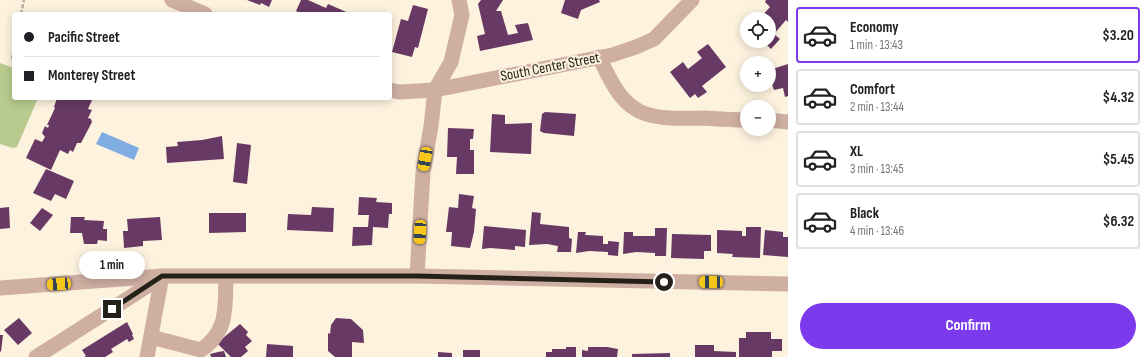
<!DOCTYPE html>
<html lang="en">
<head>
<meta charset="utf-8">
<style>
  :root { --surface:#fff; --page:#f2f2f2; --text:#202124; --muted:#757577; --line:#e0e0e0; --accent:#7c3aed }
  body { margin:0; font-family:"Sofia Sans Condensed",sans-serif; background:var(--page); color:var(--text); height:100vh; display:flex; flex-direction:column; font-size:15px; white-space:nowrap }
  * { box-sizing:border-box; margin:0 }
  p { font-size:13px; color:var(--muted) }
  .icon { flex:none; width:22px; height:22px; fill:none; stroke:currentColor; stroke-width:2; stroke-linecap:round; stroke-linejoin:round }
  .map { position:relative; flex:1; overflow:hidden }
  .panel { display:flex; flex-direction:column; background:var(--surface); width:360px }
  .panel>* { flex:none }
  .hud { position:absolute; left:12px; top:12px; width:380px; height:88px; border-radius:4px; box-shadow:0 2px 10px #0003; display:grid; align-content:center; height:88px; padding:0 12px; background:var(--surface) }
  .fabs { position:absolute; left:740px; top:12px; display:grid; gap:8px }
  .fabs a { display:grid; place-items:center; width:36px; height:36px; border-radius:50%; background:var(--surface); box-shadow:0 2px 10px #0003; font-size:20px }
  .end { position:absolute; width:18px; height:18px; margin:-9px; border:5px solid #242119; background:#fff; box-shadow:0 0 0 2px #fff }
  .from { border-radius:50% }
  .bubble { position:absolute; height:28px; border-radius:14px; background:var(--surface); box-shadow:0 2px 10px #0003; font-size:13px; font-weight:700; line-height:28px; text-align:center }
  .car { position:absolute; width:12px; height:24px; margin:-12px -6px; border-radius:5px; box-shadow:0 0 3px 1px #0007; background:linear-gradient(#f5c518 24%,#345 0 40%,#f5c518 0 76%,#345 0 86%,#f5c518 0) }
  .hud b { display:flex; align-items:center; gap:14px; height:38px; font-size:15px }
  .hud b+b { border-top:1px solid var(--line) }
  .hud i { width:10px; height:10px; background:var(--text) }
  ul { padding:7px 0 0; list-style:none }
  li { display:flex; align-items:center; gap:12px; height:56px; margin:0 8px 6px; padding:0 4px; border:2px solid var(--line); border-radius:4px }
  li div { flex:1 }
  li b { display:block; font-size:15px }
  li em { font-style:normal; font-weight:700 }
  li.selected { border-color:var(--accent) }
  li>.icon { width:36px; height:36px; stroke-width:1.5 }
  .button { display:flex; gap:8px; margin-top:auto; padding:8px 12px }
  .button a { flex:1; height:46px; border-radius:24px; background:var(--accent); color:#fff; font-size:16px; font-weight:700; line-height:46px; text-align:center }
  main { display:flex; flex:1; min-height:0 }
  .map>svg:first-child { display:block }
  .green { fill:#b8ca8e }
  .water { fill:#7fade2 }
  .building { fill:#673964 }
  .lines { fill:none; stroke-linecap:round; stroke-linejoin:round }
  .path { stroke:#b5ad9d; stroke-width:2.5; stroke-dasharray:4 2; stroke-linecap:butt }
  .minor { stroke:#ceafa1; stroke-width:15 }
  .route { stroke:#242119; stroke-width:5 }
  .labels { text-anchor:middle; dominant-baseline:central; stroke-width:4; stroke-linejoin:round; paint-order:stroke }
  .street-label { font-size:15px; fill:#242119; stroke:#fdf2de }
</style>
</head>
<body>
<main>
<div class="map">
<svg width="788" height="357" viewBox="0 0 788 357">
  <rect width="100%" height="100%" fill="#fdf2de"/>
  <polygon class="green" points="0,63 14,68 14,98 38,98 17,147 13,148 0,144"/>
  <polygon class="water" points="102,132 139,148 134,160 96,144"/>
  <g class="building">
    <polygon points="247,0 272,0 269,7 261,3 260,5"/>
    <polygon points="301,0 308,0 326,8 328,4 351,14 303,14 296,11"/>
    <polygon points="481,0 503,0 496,11 501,11 508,35 518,33 515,25 528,23 533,40 480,51 477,36 485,34 478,4"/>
    <polygon points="565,0 599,0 600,2 581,10 578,19 561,13"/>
    <polygon points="766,0 788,0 788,22 786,20 774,34 780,39 771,49 763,41 769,41 769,19 759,19 770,7 765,2"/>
    <polygon points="413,5 428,9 418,48 415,47 412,57 392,52 401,19 408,21"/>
    <polygon points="708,44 726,67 702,86 707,92 698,98 695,94 690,98 670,72 683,62 688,69 702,58 697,52"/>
    <polygon points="788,64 788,96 785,97 783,88 774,90 769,75 769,70"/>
    <polygon points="57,98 61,99 61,98 93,98 88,109 92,110 88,118 91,119 92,122 81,143 77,143 73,152 70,150 68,154 60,150 51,170 26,158 35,139 42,142 45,137 42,133 45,126 48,128 49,125 47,125 55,108 54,107"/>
    <polygon points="545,112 576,114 574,136 544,133 540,131 542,114"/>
    <polygon points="492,114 505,115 505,124 532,123 531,154 490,152"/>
    <polygon points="448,128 474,129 473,139 470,139 470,150 474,150 474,174 456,174 457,157 447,157"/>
    <polygon points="222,136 224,159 167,163 166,147 178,146 177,142 202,140"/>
    <polygon points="237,143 251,145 247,184 233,182"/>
    <polygon points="46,169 74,181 66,199 55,194 51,201 33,193"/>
    <polygon points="459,194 474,196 472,208 476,209 474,232 470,248 451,246 452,232 446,232 449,207 458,208"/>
    <polygon points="359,197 377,198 376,202 392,203 392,214 389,214 388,228 373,227 372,245 352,246 353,227 368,227 369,215 358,215"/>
    <polygon points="9,207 10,228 0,229 0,208"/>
    <polygon points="312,207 334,208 333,232 287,230 288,214 311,215"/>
    <polygon points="42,208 53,215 40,231 30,223"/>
    <polygon points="532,212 541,213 540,224 569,227 569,238 572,239 571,252 557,252 558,246 547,244 529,245"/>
    <polygon points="209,213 246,213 246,232 209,233"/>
    <polygon points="71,217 85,217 84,220 104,221 103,229 107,229 107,241 98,240 97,244 84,244 82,233 70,233"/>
    <polygon points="160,217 162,240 143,241 143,246 124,248 123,231 128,231 127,219"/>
    <polygon points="484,226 526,230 525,247 515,246 515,250 490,248 482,249"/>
    <polygon points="746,227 761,227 760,258 732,257 733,254 717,253 717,230 742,231 742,236 746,236"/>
    <polygon points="655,228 667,228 666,256 655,256 655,253 636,252 623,254 624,232 633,232 633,236 655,236"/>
    <polygon points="765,230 783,232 783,237 788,237 788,257 763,255"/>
    <polygon points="578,232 586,232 585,235 603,236 603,244 608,244 608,241 619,242 618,256 608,255 608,252 589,251 576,253"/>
    <polygon points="672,234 711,235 711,251 704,251 704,259 671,258"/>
    <polygon points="19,318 32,333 18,345 4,330"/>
    <polygon points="336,318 351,319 363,330 364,343 352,342 352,357 335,357 328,351 328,333 330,334 331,325"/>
    <polygon points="127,322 133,334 132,335 134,339 129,342 127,339 111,349 113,352 105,357 84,357 86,356 82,350"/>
    <polygon points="240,324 248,332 246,335 252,341 245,347 248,351 241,357 231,357 217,343"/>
    <polygon points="746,332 771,332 771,339 782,339 782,351 772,351 772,357 739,357 739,338 746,338"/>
    <polygon points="0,335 3,335 1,352 0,351"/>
    <polygon points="267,344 293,346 293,357 266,357"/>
    <polygon points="695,345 714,345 714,351 736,352 736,357 695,357"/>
    <polygon points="566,347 576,347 576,357 546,357 546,352 552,352 552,349 566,349"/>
    <polygon points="588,347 607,347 618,349 617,357 582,357 582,350 588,351"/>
    <rect x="463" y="350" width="17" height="7"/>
    <polygon points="224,351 226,357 211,357 210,354 218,352"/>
    <polygon points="438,352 452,353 452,357 438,357"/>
    <polygon points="670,353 670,357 632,357 632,354"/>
  </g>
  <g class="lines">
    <g class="path">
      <polyline points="21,14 24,0"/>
      <polyline points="12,59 14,49"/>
    </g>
    <g class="minor">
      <polyline points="172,0 205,14"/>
      <path d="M599,57C608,75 617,97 634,108C652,121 683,118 704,118C718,119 732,120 747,120"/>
      <polyline points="390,90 399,92 435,90 612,55 636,47 654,39 692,0"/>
      <polyline points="769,120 788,122"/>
      <polyline points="417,276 423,172 431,126 435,90 451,62 462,15 459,0"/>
      <polyline points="0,288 162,276 417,276 788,284"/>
      <path d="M151,337L201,350C229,331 225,306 226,276"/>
      <polyline points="36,357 160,278"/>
      <polyline points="147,357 162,276"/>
    </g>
  </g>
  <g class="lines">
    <polyline class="route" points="112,309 162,276 417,276 664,282"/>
  </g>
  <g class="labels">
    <g class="street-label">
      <text transform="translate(550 67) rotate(-11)">South Center Street</text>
    </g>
  </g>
</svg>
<div class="fabs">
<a><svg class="icon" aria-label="locate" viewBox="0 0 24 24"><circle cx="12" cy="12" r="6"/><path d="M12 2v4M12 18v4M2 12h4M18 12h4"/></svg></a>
<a>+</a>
<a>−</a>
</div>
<i class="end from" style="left:664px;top:282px"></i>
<i class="end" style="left:112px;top:309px"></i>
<div class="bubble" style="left:79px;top:251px;width:66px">1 min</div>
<i class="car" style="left:425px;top:159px;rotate:190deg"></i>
<i class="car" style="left:420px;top:232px;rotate:183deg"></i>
<i class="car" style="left:711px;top:282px;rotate:271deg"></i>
<i class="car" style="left:59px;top:284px;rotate:266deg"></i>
<div class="hud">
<b><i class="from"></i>Pacific Street</b>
<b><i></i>Monterey Street</b>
</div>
</div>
<section class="panel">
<ul>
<li class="selected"><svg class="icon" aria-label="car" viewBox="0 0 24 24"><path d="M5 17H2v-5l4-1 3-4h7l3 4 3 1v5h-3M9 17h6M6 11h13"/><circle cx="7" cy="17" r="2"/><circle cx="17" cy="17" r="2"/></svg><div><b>Economy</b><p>1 min · 13:43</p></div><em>$3.20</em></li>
<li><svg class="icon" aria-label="car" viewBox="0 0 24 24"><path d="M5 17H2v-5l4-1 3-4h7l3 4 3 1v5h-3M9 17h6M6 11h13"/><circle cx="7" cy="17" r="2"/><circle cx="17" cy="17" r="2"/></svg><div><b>Comfort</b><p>2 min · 13:44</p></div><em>$4.32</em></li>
<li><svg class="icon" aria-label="car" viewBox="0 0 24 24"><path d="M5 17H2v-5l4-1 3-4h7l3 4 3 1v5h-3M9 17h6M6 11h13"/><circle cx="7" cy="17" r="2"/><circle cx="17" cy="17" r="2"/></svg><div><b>XL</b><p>3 min · 13:45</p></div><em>$5.45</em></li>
<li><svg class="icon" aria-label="car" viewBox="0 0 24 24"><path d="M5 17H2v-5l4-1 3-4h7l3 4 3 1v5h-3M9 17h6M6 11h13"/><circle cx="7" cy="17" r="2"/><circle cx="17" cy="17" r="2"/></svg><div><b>Black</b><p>4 min · 13:46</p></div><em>$6.32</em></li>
</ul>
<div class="button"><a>Confirm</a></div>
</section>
</main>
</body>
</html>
